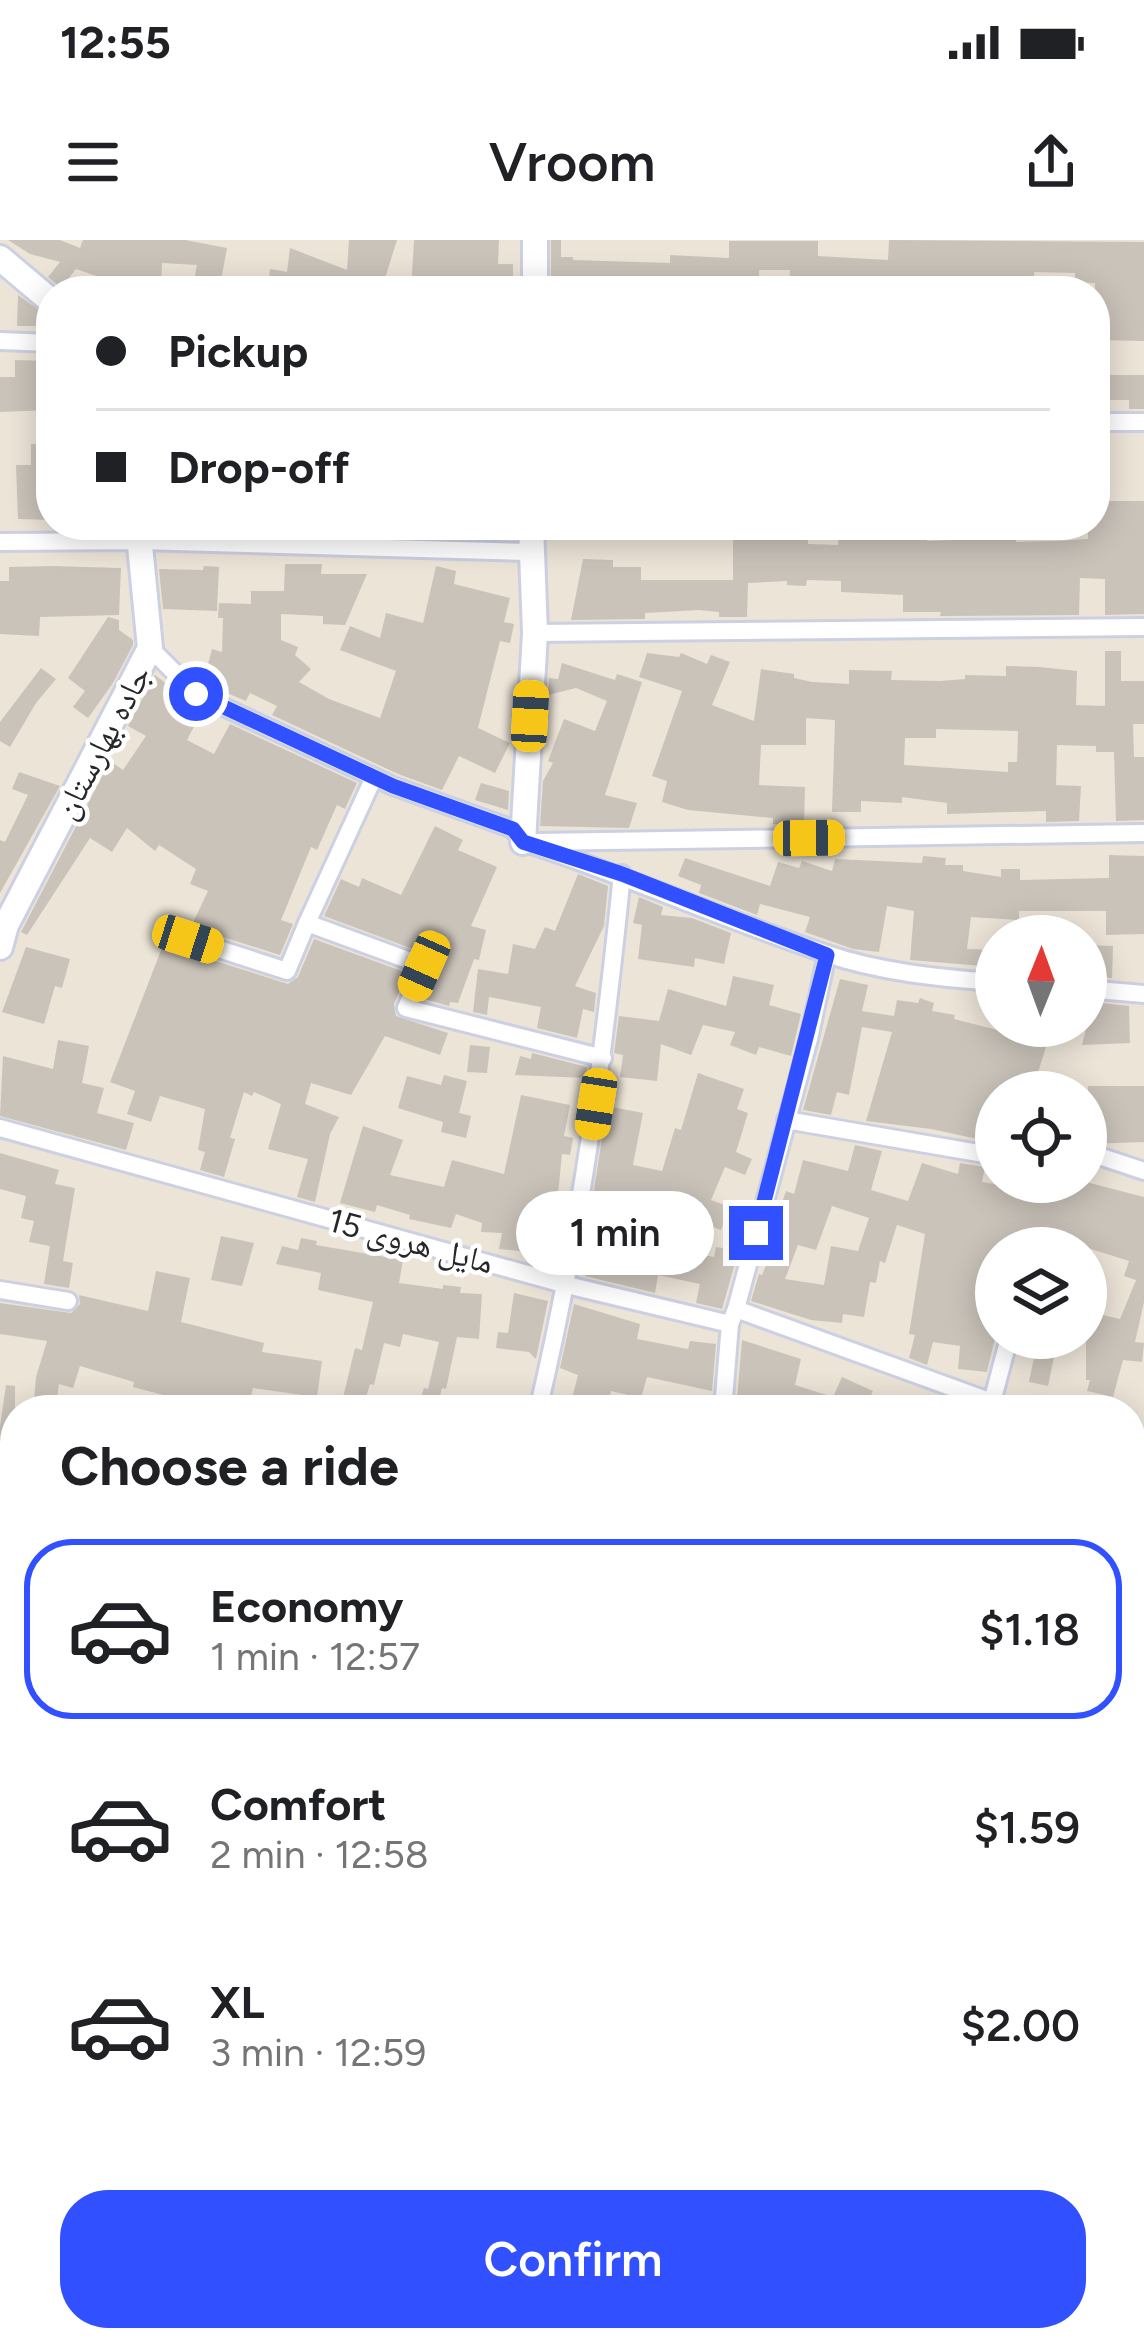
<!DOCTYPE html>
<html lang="en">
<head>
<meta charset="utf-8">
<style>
  :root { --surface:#fff; --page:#f2f2f2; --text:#202124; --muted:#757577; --line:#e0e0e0; --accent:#3150ff }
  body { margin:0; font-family:Figtree,"Noto Naskh Arabic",sans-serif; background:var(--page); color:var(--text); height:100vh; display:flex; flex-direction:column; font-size:45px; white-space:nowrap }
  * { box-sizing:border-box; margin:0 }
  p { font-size:39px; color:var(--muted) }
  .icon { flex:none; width:66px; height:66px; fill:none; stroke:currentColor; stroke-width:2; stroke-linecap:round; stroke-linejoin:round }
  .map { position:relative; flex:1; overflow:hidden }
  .drawer { position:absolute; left:0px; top:1155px; width:1146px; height:957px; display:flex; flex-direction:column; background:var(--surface); border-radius:48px 48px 0 0; box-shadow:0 6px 30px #0003 }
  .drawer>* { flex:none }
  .guide { position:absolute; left:36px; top:36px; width:1074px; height:264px; border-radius:48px; box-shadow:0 6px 30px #0003; display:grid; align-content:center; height:264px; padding:0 60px; background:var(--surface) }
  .needle { width:78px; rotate:1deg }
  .tools { position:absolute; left:975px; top:675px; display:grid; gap:24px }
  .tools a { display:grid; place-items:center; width:132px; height:132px; border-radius:50%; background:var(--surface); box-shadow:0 6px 30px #0003; font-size:60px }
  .end { position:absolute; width:54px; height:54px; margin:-27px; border:15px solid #3150ff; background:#fff; box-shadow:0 0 0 6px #fff }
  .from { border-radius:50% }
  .bubble { position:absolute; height:84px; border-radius:42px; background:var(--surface); box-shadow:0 6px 30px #0003; font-size:39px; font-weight:600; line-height:84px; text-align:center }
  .car { position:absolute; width:36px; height:72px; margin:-36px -18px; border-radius:15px; box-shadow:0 0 9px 3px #0007; background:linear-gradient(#f5c518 24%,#345 0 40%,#f5c518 0 76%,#345 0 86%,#f5c518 0) }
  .guide b { display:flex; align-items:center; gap:42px; height:114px; font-size:45px }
  .guide b+b { border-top:3px solid var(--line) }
  .guide i { width:30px; height:30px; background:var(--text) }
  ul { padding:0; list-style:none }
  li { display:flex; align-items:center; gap:36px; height:180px; margin:0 24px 18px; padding:0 36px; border:6px solid transparent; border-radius:48px }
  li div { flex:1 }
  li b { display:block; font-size:45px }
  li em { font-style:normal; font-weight:600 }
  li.active { border-color:var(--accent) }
  li>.icon { width:108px; height:108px; stroke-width:1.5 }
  h2 { padding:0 60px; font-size:54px; line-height:144px }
  .button { display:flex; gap:24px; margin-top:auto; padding:24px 60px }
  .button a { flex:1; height:138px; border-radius:48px; background:var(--accent); color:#fff; font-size:48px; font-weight:600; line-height:138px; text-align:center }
  .status { display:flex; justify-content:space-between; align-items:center; height:84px; padding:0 60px; background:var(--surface); direction:ltr }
  .status svg { height:33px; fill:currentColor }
  header { display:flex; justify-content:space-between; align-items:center; height:156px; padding:0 60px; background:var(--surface); font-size:54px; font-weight:600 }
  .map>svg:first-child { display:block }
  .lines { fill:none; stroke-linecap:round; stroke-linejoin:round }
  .river { stroke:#5ecbfa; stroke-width:33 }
  .building { fill:#cac3ba; fill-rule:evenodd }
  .street-casing { stroke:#ccd0e3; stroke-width:22 }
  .secondary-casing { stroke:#ccd0e3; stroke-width:30 }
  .street { stroke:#fff; stroke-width:16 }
  .secondary { stroke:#fff; stroke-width:24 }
  .route { stroke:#3150ff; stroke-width:15 }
  .labels { text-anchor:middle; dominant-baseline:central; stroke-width:9; stroke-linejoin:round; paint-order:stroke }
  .street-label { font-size:33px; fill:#272727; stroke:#fff }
</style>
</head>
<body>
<div class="status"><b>12:55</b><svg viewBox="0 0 49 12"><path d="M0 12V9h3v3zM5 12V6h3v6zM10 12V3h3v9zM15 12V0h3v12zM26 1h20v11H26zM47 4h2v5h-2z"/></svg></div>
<header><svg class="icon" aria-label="menu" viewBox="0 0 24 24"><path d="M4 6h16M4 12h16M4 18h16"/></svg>Vroom<svg class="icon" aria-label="share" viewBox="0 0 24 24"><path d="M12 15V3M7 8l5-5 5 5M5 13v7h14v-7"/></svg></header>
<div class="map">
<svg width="1144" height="2110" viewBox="0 0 1144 2110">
  <rect width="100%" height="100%" fill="#ece4d7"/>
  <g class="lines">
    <g class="river">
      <polyline points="0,1523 15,1537"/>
      <polyline points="500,2097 506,2110"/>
    </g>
  </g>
  <g class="building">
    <polygon points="8,0 60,0 80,8 83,0 185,0 227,8 219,51 192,51 197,25 162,23 161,51 145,51 146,41 108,40 76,29 61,48 48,37 60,22 30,14"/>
    <polygon points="349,0 397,0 381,51 268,47 270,29 287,32 290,8 347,30"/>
    <polygon points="414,0 499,0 498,24 513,24 513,51 411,51"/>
    <polygon points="551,0 561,0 561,17 573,17 573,20 670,23 670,15 729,18 729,1 818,1 818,16 888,20 889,0 1144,2 1144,101 1095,100 1095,43 1075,42 1075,33 1034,32 1034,51 789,51 790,30 759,30 759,51 606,44 606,49 593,51 551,51"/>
    <polygon points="18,55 49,77 49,86 17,86"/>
    <polygon points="15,120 51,121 50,170 0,172 0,137 15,137"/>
    <polygon points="1095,135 1144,135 1144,169 1129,169 1129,160 1095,160"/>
    <polygon points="31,204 49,204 51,280 18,279 16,225 31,225"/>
    <polygon points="1104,261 1144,261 1144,374 1105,375 1105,339 1080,338 1079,375 940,376 941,372 903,372 903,355 841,352 841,341 807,340 806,346 787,345 787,341 748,343 747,377 719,377 719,372 699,370 645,373 645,379 571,380 583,319 613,320 613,327 641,327 641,340 733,340 733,285 792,285 792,300 808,300 808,304 838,305 839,285 887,285 887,293 927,293 927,301 971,299 971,285 1016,285 1016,302 1057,301 1088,299 1088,285 1095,285 1095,268 1103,268"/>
    <polygon points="458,285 515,285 515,299 458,297"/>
    <polygon points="285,324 322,324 321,334 367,334 345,385 323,384 323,376 281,374 281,400 298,407 295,415 311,429 299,442 329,459 380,478 396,431 340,410 350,386 380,398 386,373 423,383 436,326 456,331 454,344 510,358 504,382 514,384 510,403 500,401 478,488 510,503 495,533 459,516 442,550 398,534 272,475 277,466 250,453 246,461 203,443 212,409 222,412 223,378 218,378 219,363 251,364 251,351 284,351"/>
    <polygon points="52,326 121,328 119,375 40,377 39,396 0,394 0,341 9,341 9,327"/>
    <polygon points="204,326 219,327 217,371 163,369 159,329 203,330"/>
    <polygon points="108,377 119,380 119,390 133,400 133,405 113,443 88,478 73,467 85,451 68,438"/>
    <path d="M1105,411H1121V441H1144V484H1133L1134,517H1144V580L1116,581L1114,512H1096V506L1057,505L1056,545L1081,546L1079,581L1046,582V571L947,574V563L902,557V563L861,561V572H832L835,480L806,478V505H761L759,545L805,547L804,585L773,584V578L688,570L662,562L667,541L652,536L682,451L639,437L647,413L679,417L681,413L707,424L711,415L730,422L712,465L754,481L761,429L794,434V438L812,442L849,444V430L892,431L891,440L940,441L965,439V435L1006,436V426L1040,427L1077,431L1076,465L1105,466ZM936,489L1018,491L1017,522H1008V532L904,525L905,498H936Z"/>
    <polygon points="562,423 615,440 617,434 642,442 605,555 637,563 629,588 540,586 543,541 553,523 548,521 564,479 595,491 607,461 576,448 548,455 549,438 558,439"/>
    <polygon points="41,428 56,439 36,463 10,507 0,501 0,482"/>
    <polygon points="155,435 202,471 187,500 214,514 230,484 357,543 345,569 337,565 317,610 311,607 281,680 293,684 280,715 191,687 208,651 190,644 196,629 159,605 155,611 127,588 112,612 90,598 27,695 21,692 110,521 123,530 146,496 128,486"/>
    <polygon points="19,532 60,546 0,653 0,600 5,602 28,555 12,549"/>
    <polygon points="481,543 509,551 508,570 475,560"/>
    <polygon points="435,586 463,600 458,610 497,627 471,686 486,690 479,720 474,719 458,763 450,762 449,766 424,759 436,730 429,715 324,676 341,639 359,647 362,638 401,655"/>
    <polygon points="1109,615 1144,616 1144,694 1106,695 1106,671 1019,671 1019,680 971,677 967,709 996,710 996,727 910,720 914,671 887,666 879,712 853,709 805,692 810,677 760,664 757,675 699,653 701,645 678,636 685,618 770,646 778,622 799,628 802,621 832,631 835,619 922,623 923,616 946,618 945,625 963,625 963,631 1001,637 1001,629 1020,629 1020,640 1109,638"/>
    <polygon points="578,634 608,646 604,686 575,746 596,753 594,772 583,769 577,798 537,788 541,767 489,757 487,775 473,772 478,729 508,734 513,704 535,709 545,687 555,691"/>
    <polygon points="639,657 663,667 661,675 692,678 731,693 724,724 695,718 694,727 638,719 642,685 633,683"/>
    <polygon points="314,699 407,733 394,764 396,776 448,793 440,815 385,796 351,855 311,843 305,864 339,877 330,894 315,962 297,957 308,919 268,909 281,864 254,852 252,856 244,852 230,898 235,899 224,937 200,930 205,912 198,910 205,869 160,856 151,882 127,874 135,851 110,842 165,700 184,711 288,744 298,737"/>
    <polygon points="1088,705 1113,706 1112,738 1087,736"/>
    <polygon points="26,707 70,719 62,748 55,746 44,784 2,772"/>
    <polygon points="733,736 774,745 769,765 801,774 791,816 759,807 756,815 730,805 735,792 703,785 691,815 661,804 657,841 620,837 623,815 614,813 619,776 659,781 668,749 726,766"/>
    <polygon points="840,739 868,745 862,771 894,776 897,760 918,763 920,758 934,763 932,771 955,775 954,779 1021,796 1024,789 1049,797 1032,852 996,852 996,903 931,889 866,881 892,792 862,787 849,855 837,852 831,875 803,870"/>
    <polygon points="1093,762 1129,766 1130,803 1082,805"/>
    <polygon points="58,800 89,806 82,843 104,848 97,873 134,883 126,910 0,876 3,816 53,829"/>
    <polygon points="470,805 490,807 487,833 467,832"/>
    <polygon points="532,813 587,827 586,838 515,835 520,816 531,819"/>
    <polygon points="698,833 744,849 737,869 748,873 736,912 752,919 745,935 725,927 711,960 730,967 721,990 681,974 675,1010 714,1017 716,1007 735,1010 734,1027 722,1069 696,1063 700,1044 658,1035 655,1053 585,1036 587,995 607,866 643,873 633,925 662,931 675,888 681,890"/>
    <polygon points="444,835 467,841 459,873 471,876 466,898 441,892 443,882 398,868 407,836 441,845"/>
    <polygon points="1088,846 1144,846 1144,902 1086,904"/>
    <polygon points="521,855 570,865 564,896 573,898 570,915 562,914 552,1014 499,1009 502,993 481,992 482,983 456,974 451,988 409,979 410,975 377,965 375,972 340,963 363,886 403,900 390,935 444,947 452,920 504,934"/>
    <path d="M855,905L882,911L871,950L908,961L922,923L958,934L960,923L985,927L982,942L1014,947L1015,942H1086L1144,957V1062L1135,1102L1144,1103L1142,1122L1123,1120L1113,1157L1087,1151L1090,1140H1086V1071L1120,1079L1136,1040L1124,1036L1129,1021L1072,1003L1062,1008H996L992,1035L996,1036V1094L987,1132L958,1129L960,1106L933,1102L927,1125L909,1118L915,1095L909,1094L925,994L897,985L885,1023L880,1021L876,1043L870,1042L864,1077L843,1074L842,1083L811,1080L751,1061L759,1034L762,1035L777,999L779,984L773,982L778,965L781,966L786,951L794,954L803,920L848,931ZM832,966L869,978L858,1011L831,1006L824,1045L785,1039L798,1005L816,1010Z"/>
    <polygon points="0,913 59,930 55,944 75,948 63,1021 73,1023 69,1048 44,1044 50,1006 29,1002 34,981 21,978 26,956 0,949"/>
    <polygon points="221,996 254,1003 242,1046 211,1040"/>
    <polygon points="301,998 317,1001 316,1005 403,1020 399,1043 443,1049 443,1045 461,1047 460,1053 482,1054 479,1099 457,1097 446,1149 442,1148 436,1170 417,1170 424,1148 428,1149 439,1102 403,1094 400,1107 384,1103 374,1145 370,1144 362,1170 340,1170 355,1108 362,1110 373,1062 318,1050 321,1033 276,1024 282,1006 298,1010"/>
    <polygon points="156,1031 190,1038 181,1082 264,1103 262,1112 322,1121 317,1157 253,1148 247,1170 220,1170 133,1147 134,1142 80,1126 73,1148 59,1144 55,1170 33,1170 36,1137 47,1101 0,1094 0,1063 71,1073 80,1064 79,1055 148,1071"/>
    <polygon points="514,1053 548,1061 536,1119 529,1112 496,1108 498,1092 508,1093"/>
    <polygon points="574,1064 640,1084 637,1099 688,1109 690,1101 716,1104 712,1151 647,1137 641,1158 611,1151 607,1170 569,1170 578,1135 560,1128"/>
    <polygon points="1038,1098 1058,1098 1048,1146 1029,1142"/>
    <polygon points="742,1100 801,1119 795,1145 833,1157 842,1137 873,1151 864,1170 736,1170"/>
    <polygon points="6,1145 15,1146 15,1251 0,1249 0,1186"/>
    <polygon points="0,1296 15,1304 15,1322 1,1346 15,1354 15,1460 0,1451"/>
    <polygon points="0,1672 15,1679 15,1887 0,1880"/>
  </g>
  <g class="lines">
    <g class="street-casing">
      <g id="street">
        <polyline points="0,101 51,103"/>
        <polyline points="1095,182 1144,182"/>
        <polyline points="0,302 140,301 530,312"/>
        <polyline points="535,393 1144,387"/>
        <path d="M150,408L196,454L393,546L513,589L523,602C625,635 723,679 824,713C879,732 938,738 996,742"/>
        <polyline points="536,602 1144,593"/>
        <polyline points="307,683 374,537"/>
        <polyline points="188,699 287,731 307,683 424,726 406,768 603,818"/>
        <polyline points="1086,749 1144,754"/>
        <polyline points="786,880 996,916"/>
        <polyline points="0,888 567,1045 730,1084 736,1069 1014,1170"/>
        <polyline points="1093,914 1144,931"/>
        <polyline points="0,1050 68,1061"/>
        <polyline points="736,1069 809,799 827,714"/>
        <polyline points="992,1162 1009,1098"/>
        <path d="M538,1170C580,993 604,815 622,634"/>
        <polyline points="723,1170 730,1084"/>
        <polyline points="1131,1208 1144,1212"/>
        <polyline points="1131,1509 1144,1513"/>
        <polyline points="1131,1700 1144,1703"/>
        <polyline points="1131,1896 1144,1890"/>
        <polyline points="725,2110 730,2097"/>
        <polyline points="994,2110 998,2097"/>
      </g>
    </g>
    <g class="secondary-casing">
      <g id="secondary">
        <polyline points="535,0 535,51"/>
        <polyline points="0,18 51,61"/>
        <polyline points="523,602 535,393 531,285"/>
        <polyline points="0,707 6,685 150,408 138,285"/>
        <polyline points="0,1473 15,1481"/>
        <polyline points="0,1640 15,1651"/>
        <polyline points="281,2097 284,2110"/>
      </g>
    </g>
    <use href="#street" class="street"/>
    <use href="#secondary" class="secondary"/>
  </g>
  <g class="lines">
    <polyline class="route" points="196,454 393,546 513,589 523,602 622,634 827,715 756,993"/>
  </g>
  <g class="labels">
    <g class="street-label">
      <text transform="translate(102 502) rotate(-62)">جاده بهارستان</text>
      <text transform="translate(411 1001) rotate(15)">مایل هروی 15</text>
    </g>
  </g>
</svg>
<div class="tools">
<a><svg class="needle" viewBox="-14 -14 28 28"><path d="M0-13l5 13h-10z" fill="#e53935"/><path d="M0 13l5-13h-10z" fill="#757577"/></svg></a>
<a><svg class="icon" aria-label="locate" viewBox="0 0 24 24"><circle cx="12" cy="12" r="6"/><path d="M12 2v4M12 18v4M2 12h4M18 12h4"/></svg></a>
<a><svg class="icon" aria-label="layers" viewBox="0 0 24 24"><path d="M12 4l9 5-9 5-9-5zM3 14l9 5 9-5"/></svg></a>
</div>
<i class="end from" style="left:196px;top:454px"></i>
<i class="end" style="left:756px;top:993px"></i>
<div class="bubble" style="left:516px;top:951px;width:198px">1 min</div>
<i class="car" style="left:530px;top:476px;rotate:3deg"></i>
<i class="car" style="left:809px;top:598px;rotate:89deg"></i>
<i class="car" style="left:188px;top:699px;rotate:108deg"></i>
<i class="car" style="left:424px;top:726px;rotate:204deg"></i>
<i class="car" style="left:596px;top:864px;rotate:189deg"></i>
<div class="guide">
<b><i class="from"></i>Pickup</b>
<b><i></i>Drop-off</b>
</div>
<section class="drawer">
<h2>Choose a ride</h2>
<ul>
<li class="active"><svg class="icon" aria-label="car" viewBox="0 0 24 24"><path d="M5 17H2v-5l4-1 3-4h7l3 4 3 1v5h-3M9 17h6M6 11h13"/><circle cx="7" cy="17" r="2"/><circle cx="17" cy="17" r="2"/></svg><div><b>Economy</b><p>1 min · 12:57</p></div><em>$1.18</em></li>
<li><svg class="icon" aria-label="car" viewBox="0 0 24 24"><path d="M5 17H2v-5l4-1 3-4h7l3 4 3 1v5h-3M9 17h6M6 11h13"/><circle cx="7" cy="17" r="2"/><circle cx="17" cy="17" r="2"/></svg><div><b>Comfort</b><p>2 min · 12:58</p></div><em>$1.59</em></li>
<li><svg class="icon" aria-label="car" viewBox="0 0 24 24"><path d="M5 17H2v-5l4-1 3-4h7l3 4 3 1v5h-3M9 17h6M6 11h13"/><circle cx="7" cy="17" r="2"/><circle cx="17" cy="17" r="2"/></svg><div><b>XL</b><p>3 min · 12:59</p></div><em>$2.00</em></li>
</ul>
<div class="button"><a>Confirm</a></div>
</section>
</div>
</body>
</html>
